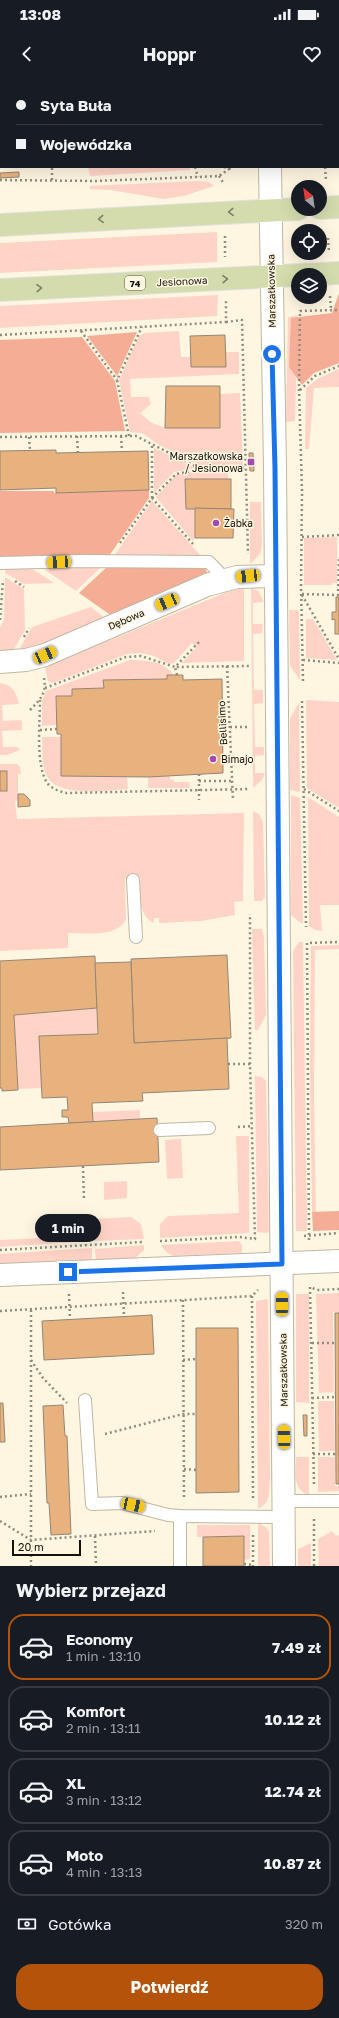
<!DOCTYPE html>
<html lang="pl">
<head>
<meta charset="utf-8">
<style>
  :root { --surface:#171b24; --page:#242831; --text:#f1f3f6; --muted:#9ea1a6; --line:#363941; --accent:#b45309 }
  body { margin:0; font-family:"Golos Text",sans-serif; background:var(--page); color:var(--text); height:100vh; display:flex; flex-direction:column; font-size:15px; white-space:nowrap }
  * { box-sizing:border-box; margin:0 }
  p { font-size:13px; color:var(--muted) }
  .icon { flex:none; width:22px; height:22px; fill:none; stroke:currentColor; stroke-width:2; stroke-linecap:round; stroke-linejoin:round }
  .map { position:relative; height:1486px; overflow:hidden }
  .sheet { display:flex; flex-direction:column; background:var(--surface); flex:1 }
  .sheet>* { flex:none }
  .hud { position:absolute; left:0px; top:0px; width:339px; height:88px; box-shadow:0 4px 16px #0002; display:grid; align-content:center; height:88px; padding:0 16px; background:var(--surface) }
  .needle { width:26px; rotate:331deg }
  .tools { position:absolute; left:291px; top:100px; display:grid; gap:8px }
  .tools a { display:grid; place-items:center; width:36px; height:36px; border-radius:50%; background:var(--surface); box-shadow:0 4px 16px #0002; font-size:20px }
  .scale { position:absolute; left:12px; bottom:10px; width:69px; box-sizing:border-box; padding-left:4px; border:2px solid #14110a; border-top:0; font-size:11px; line-height:14px; white-space:nowrap; color:#14110a; -webkit-text-stroke:3px #fef6e1; paint-order:stroke }
  .end { position:absolute; width:18px; height:18px; margin:-9px; border:5px solid #1a73e8; background:#fff; box-shadow:0 0 0 2px #fff }
  .from { border-radius:50% }
  .bubble { position:absolute; height:28px; border-radius:14px; background:var(--surface); box-shadow:0 4px 16px #0002; font-size:13px; font-weight:700; line-height:28px; text-align:center }
  .car { position:absolute; width:12px; height:24px; margin:-12px -6px; border-radius:5px; box-shadow:0 0 3px 1px #0007; background:linear-gradient(#f5c518 24%,#345 0 40%,#f5c518 0 76%,#345 0 86%,#f5c518 0) }
  .hud b { display:flex; align-items:center; gap:14px; height:38px; font-size:15px }
  .hud b+b { border-top:1px solid var(--line) }
  .hud i { width:10px; height:10px; background:var(--text) }
  ul { padding:0; list-style:none }
  li { display:flex; align-items:center; gap:12px; height:66px; margin:0 8px 6px; padding:0 8px; border:2px solid var(--line); border-radius:16px }
  li div { flex:1 }
  li b { display:block; font-size:15px }
  li em { font-style:normal; font-weight:700 }
  li.on { border-color:var(--accent) }
  li>.icon { width:36px; height:36px; stroke-width:1.5 }
  h2 { padding:0 16px; font-size:18px; line-height:48px }
  .pay { display:flex; align-items:center; gap:10px; height:44px; padding:0 16px; font-size:15px }
  .pay p { margin-inline-start:auto }
  .cta { display:flex; gap:8px; margin-top:auto; padding:8px 16px }
  .cta a { flex:1; height:46px; border-radius:16px; background:var(--accent); color:#fff; font-size:16px; font-weight:700; line-height:46px; text-align:center }
  .status { display:flex; justify-content:space-between; align-items:center; height:28px; padding:0 20px; background:var(--surface); direction:ltr }
  .status svg { height:11px; fill:currentColor }
  header { display:flex; justify-content:space-between; align-items:center; height:52px; padding:0 16px; background:var(--surface); font-size:18px; font-weight:700 }
  .map>svg:first-child { display:block }
  .green { fill:#ffd4c6 }
  .forest { fill:#f5ad95 }
  .building { fill:#e8b27f; stroke:#958576 }
  .lines { fill:none; stroke-linecap:round; stroke-linejoin:round }
  .service-casing { stroke:#bfb7a3; stroke-width:14 }
  .minor-casing { stroke:#bfb7a3; stroke-width:24 }
  .primary-casing { stroke:#e3e2e2; stroke-width:24 }
  .path { stroke:#918c7d; stroke-width:2.5; stroke-dasharray:2 3; stroke-linecap:butt }
  .service { stroke:#fff; stroke-width:12 }
  .minor { stroke:#fff; stroke-width:22 }
  .primary { stroke:#d4dcad; stroke-width:22 }
  .oneway { stroke:#7e8164 }
  .route { stroke:#1a73e8; stroke-width:5 }
  .poi-dot { fill:#a448b2; stroke:#fef6e1; stroke-width:1.5 }
  .labels { text-anchor:middle; dominant-baseline:central; stroke-width:3; stroke-linejoin:round; paint-order:stroke }
  .shield { fill:#fef6e1; stroke:#5a564a; stroke-width:1 }
  .shield-label { font-size:9px; font-weight:bold; fill:#14110a }
  .street-label { font-size:10px; fill:#14110a; stroke:#fef6e1 }
  .poi-label { font-size:10px; fill:#14110a; stroke:#fef6e1; text-anchor:start }
</style>
</head>
<body>
<div class="status"><b>13:08</b><svg viewBox="0 0 49 12"><path d="M0 12V9h3v3zM5 12V6h3v6zM10 12V3h3v9zM15 12V0h3v12zM26 1h20v11H26zM47 4h2v5h-2z"/></svg></div>
<header><svg class="icon" aria-label="back" viewBox="0 0 24 24"><path d="M15 5l-7 7 7 7"/></svg>Hoppr<svg class="icon" aria-label="heart" viewBox="0 0 24 24"><path d="M12 20l-8-8c-3-5 5-10 8-4 3-6 11-1 8 4z"/></svg></header>
<div class="map">
<svg width="339" height="1486" viewBox="0 0 339 1486">
  <rect width="100%" height="100%" fill="#fef6e1"/>
  <g class="green">
    <polygon points="88,87 190,87 190,90 90,96"/>
    <polygon points="197,101 209,102 214,106 184,116 163,119 111,110 90,109 90,106"/>
    <polygon points="217,152 217,182 0,193 0,163"/>
    <polygon points="218,215 217,236 0,248 0,226"/>
    <polygon points="298,235 295,341 286,342 288,237"/>
    <polygon points="179,251 181,277 190,277 191,287 226,287 226,272 239,272 239,294 130,299 131,317 149,317 151,324 140,333 152,343 166,348 220,314 240,313 243,387 203,387 159,365 142,353 130,352 119,300 139,256 144,253"/>
    <polygon points="339,289 339,307 314,308 309,369 305,369 306,308 319,298"/>
    <polygon points="154,368 196,388 174,392 154,413"/>
    <polygon points="192,392 228,392 228,399 186,399 186,429 195,428 195,458 193,461 156,417 176,395"/>
    <polygon points="152,421 200,475 114,476"/>
    <polygon points="250,422 261,422 262,466 260,474 250,484"/>
    <polygon points="337,457 337,503 332,503 332,505 304,505 304,458"/>
    <polygon points="101,487 76,511 42,488"/>
    <polygon points="31,488 54,503 24,504 5,493 5,489"/>
    <polygon points="5,497 24,509 25,550 13,571 0,571 0,547 4,540"/>
    <polygon points="244,508 244,581 182,583 197,567 192,563 174,583 169,584 154,576 141,573 127,574 53,603 48,601 45,587 227,512"/>
    <polygon points="251,508 258,511 264,522 253,523 253,544 263,544 262,553 253,554 254,610 263,610 263,623 254,624 255,667 264,667 264,675 255,676 255,693 265,693 262,700 253,708"/>
    <polygon points="91,527 105,538 26,571 18,571 32,547"/>
    <polygon points="289,530 297,530 299,532 300,600 290,586"/>
    <polygon points="306,539 313,539 337,580 306,578"/>
    <path d="M130,580C144,580 165,581 173,595L167,599L103,600L104,608L72,609V616H56L57,645L42,646V621L46,611Z"/>
    <path d="M0,603C13,605 16,612 19,624L2,625L3,641L20,640L22,641V650L2,651L3,667H18L20,670L7,675H0Z"/>
    <polygon points="306,620 339,622 339,728 307,708"/>
    <polygon points="299,623 300,712 290,710 290,638"/>
    <path d="M42,657H61V696L127,697L128,709C106,710 58,718 47,696C41,686 43,669 42,657Z"/>
    <path d="M0,684H17L20,687L21,694H18V720L15,721L17,739L244,733L243,821L234,822L235,835L201,841L159,843V838H154V843C137,834 140,815 140,798L125,799L126,839C117,858 86,853 68,853V868L0,871V711H7V691H0Z"/>
    <polygon points="170,696 170,699 174,700 174,702 189,702 190,708 148,708 148,697"/>
    <polygon points="291,715 300,718 303,843 301,843 291,835"/>
    <polygon points="308,717 339,737 339,825 320,825 322,851 315,850 309,846"/>
    <polygon points="253,731 259,734 263,742 265,817 262,821 254,821"/>
    <polygon points="252,849 262,849 264,858 266,935 258,950 255,950"/>
    <polygon points="299,862 303,862 307,1151 296,1151 293,871"/>
    <polygon points="339,865 339,869 315,870 314,1017 316,1132 312,1132 310,991 311,866"/>
    <polygon points="97,928 98,954 40,956 42,1008 18,1009 14,935"/>
    <polygon points="255,996 262,997 266,1001 269,1151 267,1153 257,1152"/>
    <polygon points="140,1030 140,1039 93,1042 93,1032"/>
    <polygon points="236,1056 249,1056 249,1153 160,1158 160,1144 168,1136 239,1133"/>
    <polygon points="181,1059 183,1098 167,1099 165,1060"/>
    <polygon points="127,1101 127,1118 104,1120 104,1102"/>
    <polygon points="131,1137 141,1144 144,1159 94,1161 93,1139"/>
    <polygon points="62,1140 75,1140 78,1160 76,1162 0,1167 0,1160 61,1157 60,1142"/>
    <polygon points="239,1161 242,1165 242,1173 173,1176 166,1172 161,1165"/>
    <polygon points="144,1165 144,1170 135,1178 96,1180 95,1169"/>
    <polygon points="92,1168 92,1180 0,1184 0,1174"/>
    <polygon points="339,1213 339,1232 333,1232 334,1312 319,1313 316,1214"/>
    <polygon points="296,1214 309,1214 309,1323 296,1322"/>
    <path d="M268,1219L270,1399C269,1412 271,1423 258,1429L256,1221Z"/>
    <polygon points="318,1321 334,1321 335,1371 319,1371"/>
    <path d="M296,1377H309V1415C292,1410 296,1392 296,1377Z"/>
    <polygon points="318,1377 335,1377 335,1406 339,1406 339,1411 318,1412"/>
    <polygon points="258,1443 266,1447 269,1452 270,1486 258,1486"/>
    <polygon points="197,1445 250,1445 250,1479 244,1480 243,1456 197,1457"/>
    <polygon points="332,1451 336,1456 339,1455 339,1486 319,1486 318,1459"/>
    <polygon points="311,1463 311,1486 298,1486 298,1469"/>
  </g>
  <g class="forest">
    <polygon points="339,213 339,283 314,293 302,305 289,287 291,238 332,233"/>
    <polygon points="137,252 117,296 87,256"/>
    <polygon points="82,257 115,301 125,351 0,353 0,260"/>
    <polygon points="149,410 149,418 109,476 0,478 0,411 54,411 54,413"/>
    <polygon points="107,487 205,488 208,494 112,536 79,513"/>
    <polygon points="339,1131 339,1150 313,1151 312,1132"/>
  </g>
  <g class="building">
    <polygon points="0,0 31,0 1,1 1,60"/>
    <rect x="145" y="0" width="42" height="1"/>
    <polygon points="316,0 339,0 339,38 338,1"/>
    <polygon points="19,92 19,97 0,98 0,93"/>
    <polygon points="225,255 226,287 191,287 190,256"/>
    <polygon points="166,306 220,306 220,348 165,348"/>
    <polygon points="56,370 56,373 148,371 149,410 56,413 56,408 0,410 0,371"/>
    <polygon points="249,373 253,373 254,391 250,391"/>
    <polygon points="185,399 231,399 231,429 186,429"/>
    <polygon points="195,428 234,429 233,458 195,458"/>
    <polygon points="336,517 339,517 339,554 335,554 335,539 332,540 332,532 336,532"/>
    <polygon points="167,595 183,595 183,600 222,599 223,693 148,697 61,696 61,654 57,654 56,616 72,616 72,609 104,608 103,600 167,599"/>
    <rect x="0" y="691" width="7" height="20"/>
    <polygon points="18,714 24,714 30,720 30,726 18,727"/>
    <polygon points="227,875 231,958 134,963 131,879"/>
    <polygon points="95,876 97,928 14,935 18,1010 2,1011 2,1008 0,1008 0,881"/>
    <polygon points="131,882 134,963 227,958 229,1009 142,1013 143,1021 92,1023 93,1042 69,1043 68,1037 62,1037 62,1030 68,1030 67,1017 42,1018 39,956 98,954 95,883"/>
    <polygon points="157,1038 159,1082 0,1090 0,1047"/>
    <polygon points="335,1233 339,1233 339,1404 336,1404"/>
    <polygon points="152,1235 154,1274 44,1280 42,1241"/>
    <polygon points="196,1248 238,1248 239,1412 196,1413"/>
    <polygon points="0,1323 3,1323 5,1362 0,1362"/>
    <polygon points="63,1325 65,1356 67,1356 71,1454 51,1455 49,1423 47,1423 43,1326"/>
    <polygon points="303,1335 307,1335 307,1356 304,1356"/>
    <polygon points="244,1456 244,1486 203,1486 203,1457"/>
  </g>
  <g class="lines">
    <g class="service-casing">
      <g id="service">
        <polyline points="0,483 82,481 209,482 226,500"/>
        <polyline points="133,800 136,857"/>
        <polyline points="160,1050 209,1048"/>
        <polyline points="85,1320 92,1424 122,1423 168,1435 180,1436 284,1437"/>
        <polyline points="284,1421 339,1421"/>
        <polyline points="180,1436 180,1486"/>
      </g>
    </g>
    <g class="minor-casing">
      <g id="minor">
        <polyline points="269,0 269,1"/>
        <polyline points="270,87 275,388 284,1486"/>
        <polyline points="0,582 26,580 45,575 207,505 237,497 276,496"/>
        <polyline points="0,1195 339,1181"/>
      </g>
    </g>
    <g class="primary-casing">
      <g id="primary">
        <polyline points="320,128 339,127"/>
        <polyline points="0,145 298,129"/>
        <polyline points="0,210 339,193"/>
      </g>
    </g>
    <g class="path">
      <polyline points="243,0 243,1"/>
      <polyline points="296,0 296,1"/>
      <polyline points="194,1 194,0"/>
      <polyline points="338,49 339,49"/>
      <polyline points="0,77 1,77"/>
      <polyline points="338,85 339,85"/>
      <polyline points="195,87 198,97"/>
      <polyline points="224,87 231,89"/>
      <polyline points="325,87 326,100"/>
      <polyline points="219,96 224,104"/>
      <polyline points="0,100 94,101 198,97 219,96 232,87"/>
      <polyline points="52,100 52,87"/>
      <polyline points="225,156 225,177"/>
      <polyline points="328,158 329,172"/>
      <polyline points="330,216 331,229"/>
      <polyline points="226,242 242,240 248,474"/>
      <polyline points="81,251 117,300"/>
      <polyline points="0,255 226,242 226,221"/>
      <polyline points="300,310 315,296 339,286"/>
      <polyline points="77,356 78,373"/>
      <polyline points="121,356 122,372"/>
      <polyline points="129,356 117,300 142,247"/>
      <polyline points="0,357 136,356 201,389 246,388"/>
      <polyline points="29,357 30,370"/>
      <polyline points="152,418 176,394 201,389"/>
      <polyline points="152,418 152,364"/>
      <polyline points="302,457 339,455"/>
      <polyline points="120,463 152,418 193,464"/>
      <polyline points="15,501 24,507"/>
      <polyline points="302,514 338,515 339,478"/>
      <polyline points="302,515 339,579"/>
      <polyline points="0,540 3,500"/>
      <polyline points="24,557 29,548"/>
      <polyline points="303,580 339,583"/>
      <polyline points="227,586 233,720"/>
      <polyline points="177,595 175,587 249,586"/>
      <polyline points="303,601 301,506 302,412 299,307 300,231 339,230"/>
      <polyline points="45,608 126,577 141,576 175,587 200,561"/>
      <path d="M40,620C40,642 35,687 48,704C53,709 60,712 67,713L250,709"/>
      <polyline points="302,621 306,847"/>
      <path d="M30,630C40,620 47,613 44,598"/>
      <polyline points="230,647 250,647"/>
      <polyline points="40,650 57,649"/>
      <polyline points="232,680 250,679"/>
      <polyline points="199,694 199,720"/>
      <polyline points="199,701 233,701"/>
      <polyline points="304,709 339,731"/>
      <polyline points="228,984 250,984"/>
      <polyline points="238,1047 252,1046"/>
      <polyline points="83,1086 84,1121"/>
      <polyline points="85,1139 86,1165"/>
      <polyline points="304,1156 339,1153"/>
      <polyline points="309,1160 307,863 339,862"/>
      <polyline points="160,1161 239,1157 255,1159 250,984 250,834"/>
      <polyline points="0,1170 143,1162"/>
      <polyline points="123,1212 124,1237"/>
      <polyline points="69,1214 70,1240"/>
      <polyline points="252,1216 253,1420"/>
      <polyline points="183,1220 184,1420"/>
      <polyline points="31,1230 31,1486"/>
      <polyline points="0,1231 252,1216 258,1210"/>
      <polyline points="312,1263 335,1263"/>
      <polyline points="31,1280 43,1298 67,1323"/>
      <polyline points="183,1280 196,1279"/>
      <polyline points="312,1318 335,1317"/>
      <polyline points="105,1354 183,1334 196,1334"/>
      <polyline points="313,1374 336,1374"/>
      <polyline points="184,1389 197,1390"/>
      <polyline points="314,1404 310,1207 317,1210 339,1209"/>
      <polyline points="0,1417 31,1414"/>
      <polyline points="314,1439 314,1486"/>
      <polyline points="0,1441 31,1460 155,1451"/>
      <polyline points="253,1455 253,1486"/>
      <polyline points="95,1456 96,1486"/>
      <polyline points="244,1484 253,1485"/>
    </g>
    <use href="#service" class="service"/>
    <use href="#minor" class="minor"/>
    <use href="#primary" class="primary"/>
  </g>
  <defs><path id="oneway-chevron" d="M-2-3.5L2.5 0L-2 3.5" fill="none" stroke-width="1.6" stroke-linecap="round" stroke-linejoin="round"/></defs>
  <g class="oneway">
    <use href="#oneway-chevron" transform="translate(231 132) rotate(177)"/>
    <use href="#oneway-chevron" transform="translate(101 139) rotate(177)"/>
    <use href="#oneway-chevron" transform="translate(225 199) rotate(-3)"/>
    <use href="#oneway-chevron" transform="translate(39 208) rotate(-3)"/>
  </g>
  <g class="lines">
    <polyline class="route" points="68,1192 282,1184 275,388 272,274"/>
  </g>
  <g class="poi-dot">
    <rect x="247" y="378" width="8" height="8" rx="2"/>
    <circle cx="216" cy="443" r="4"/>
    <circle cx="213" cy="679" r="4"/>
  </g>
  <g class="labels">
    <rect class="shield" x="125" y="196" width="20" height="14" rx="3"/>
    <g class="shield-label">
      <text x="135" y="203">74</text>
    </g>
    <g class="street-label">
      <text transform="translate(182 201) rotate(-3)">Jesionowa</text>
      <text transform="translate(271 211) rotate(-91)">Marszałkowska</text>
      <text transform="translate(126 539) rotate(-23)">Dębowa</text>
      <text transform="translate(222 643) rotate(-93)">Bellisimo</text>
      <text transform="translate(283 1290) rotate(-91)">Marszałkowska</text>
    </g>
    <g class="poi-label">
      <text x="243" y="376" text-anchor="end">Marszałkowska<tspan x="243" dy="12">/ Jesionowa</tspan></text>
      <text x="224" y="443">Żabka</text>
      <text x="221" y="679">Bimajo</text>
    </g>
  </g>
</svg>
<div class="tools">
<a><svg class="needle" viewBox="-14 -14 28 28"><path d="M0-13l5 13h-10z" fill="#e53935"/><path d="M0 13l5-13h-10z" fill="#9ea1a6"/></svg></a>
<a><svg class="icon" aria-label="locate" viewBox="0 0 24 24"><circle cx="12" cy="12" r="6"/><path d="M12 2v4M12 18v4M2 12h4M18 12h4"/></svg></a>
<a><svg class="icon" aria-label="layers" viewBox="0 0 24 24"><path d="M12 4l9 5-9 5-9-5zM3 14l9 5 9-5"/></svg></a>
</div>
<div class="scale">20 m</div>
<i class="end from" style="left:272px;top:274px"></i>
<i class="end" style="left:68px;top:1192px"></i>
<div class="bubble" style="left:35px;top:1134px;width:66px">1 min</div>
<i class="car" style="left:59px;top:482px;rotate:267deg"></i>
<i class="car" style="left:248px;top:496px;rotate:264deg"></i>
<i class="car" style="left:167px;top:522px;rotate:247deg"></i>
<i class="car" style="left:45px;top:575px;rotate:66deg"></i>
<i class="car" style="left:282px;top:1224px;rotate:0deg"></i>
<i class="car" style="left:284px;top:1357px;rotate:359deg"></i>
<i class="car" style="left:133px;top:1425px;rotate:102deg"></i>
<div class="hud">
<b><i class="from"></i>Syta Buła</b>
<b><i></i>Wojewódzka</b>
</div>
</div>
<section class="sheet">
<h2>Wybierz przejazd</h2>
<ul>
<li class="on"><svg class="icon" aria-label="car" viewBox="0 0 24 24"><path d="M5 17H2v-5l4-1 3-4h7l3 4 3 1v5h-3M9 17h6M6 11h13"/><circle cx="7" cy="17" r="2"/><circle cx="17" cy="17" r="2"/></svg><div><b>Economy</b><p>1 min · 13:10</p></div><em>7.49 zł</em></li>
<li><svg class="icon" aria-label="car" viewBox="0 0 24 24"><path d="M5 17H2v-5l4-1 3-4h7l3 4 3 1v5h-3M9 17h6M6 11h13"/><circle cx="7" cy="17" r="2"/><circle cx="17" cy="17" r="2"/></svg><div><b>Komfort</b><p>2 min · 13:11</p></div><em>10.12 zł</em></li>
<li><svg class="icon" aria-label="car" viewBox="0 0 24 24"><path d="M5 17H2v-5l4-1 3-4h7l3 4 3 1v5h-3M9 17h6M6 11h13"/><circle cx="7" cy="17" r="2"/><circle cx="17" cy="17" r="2"/></svg><div><b>XL</b><p>3 min · 13:12</p></div><em>12.74 zł</em></li>
<li><svg class="icon" aria-label="car" viewBox="0 0 24 24"><path d="M5 17H2v-5l4-1 3-4h7l3 4 3 1v5h-3M9 17h6M6 11h13"/><circle cx="7" cy="17" r="2"/><circle cx="17" cy="17" r="2"/></svg><div><b>Moto</b><p>4 min · 13:13</p></div><em>10.87 zł</em></li>
</ul>
<div class="pay"><svg class="icon" aria-label="cash" viewBox="0 0 24 24"><path d="M3 7h18v10H3z"/><circle cx="12" cy="12" r="2"/></svg>Gotówka<p>320 m</p></div>
<div class="cta"><a>Potwierdź</a></div>
</section>
</body>
</html>
